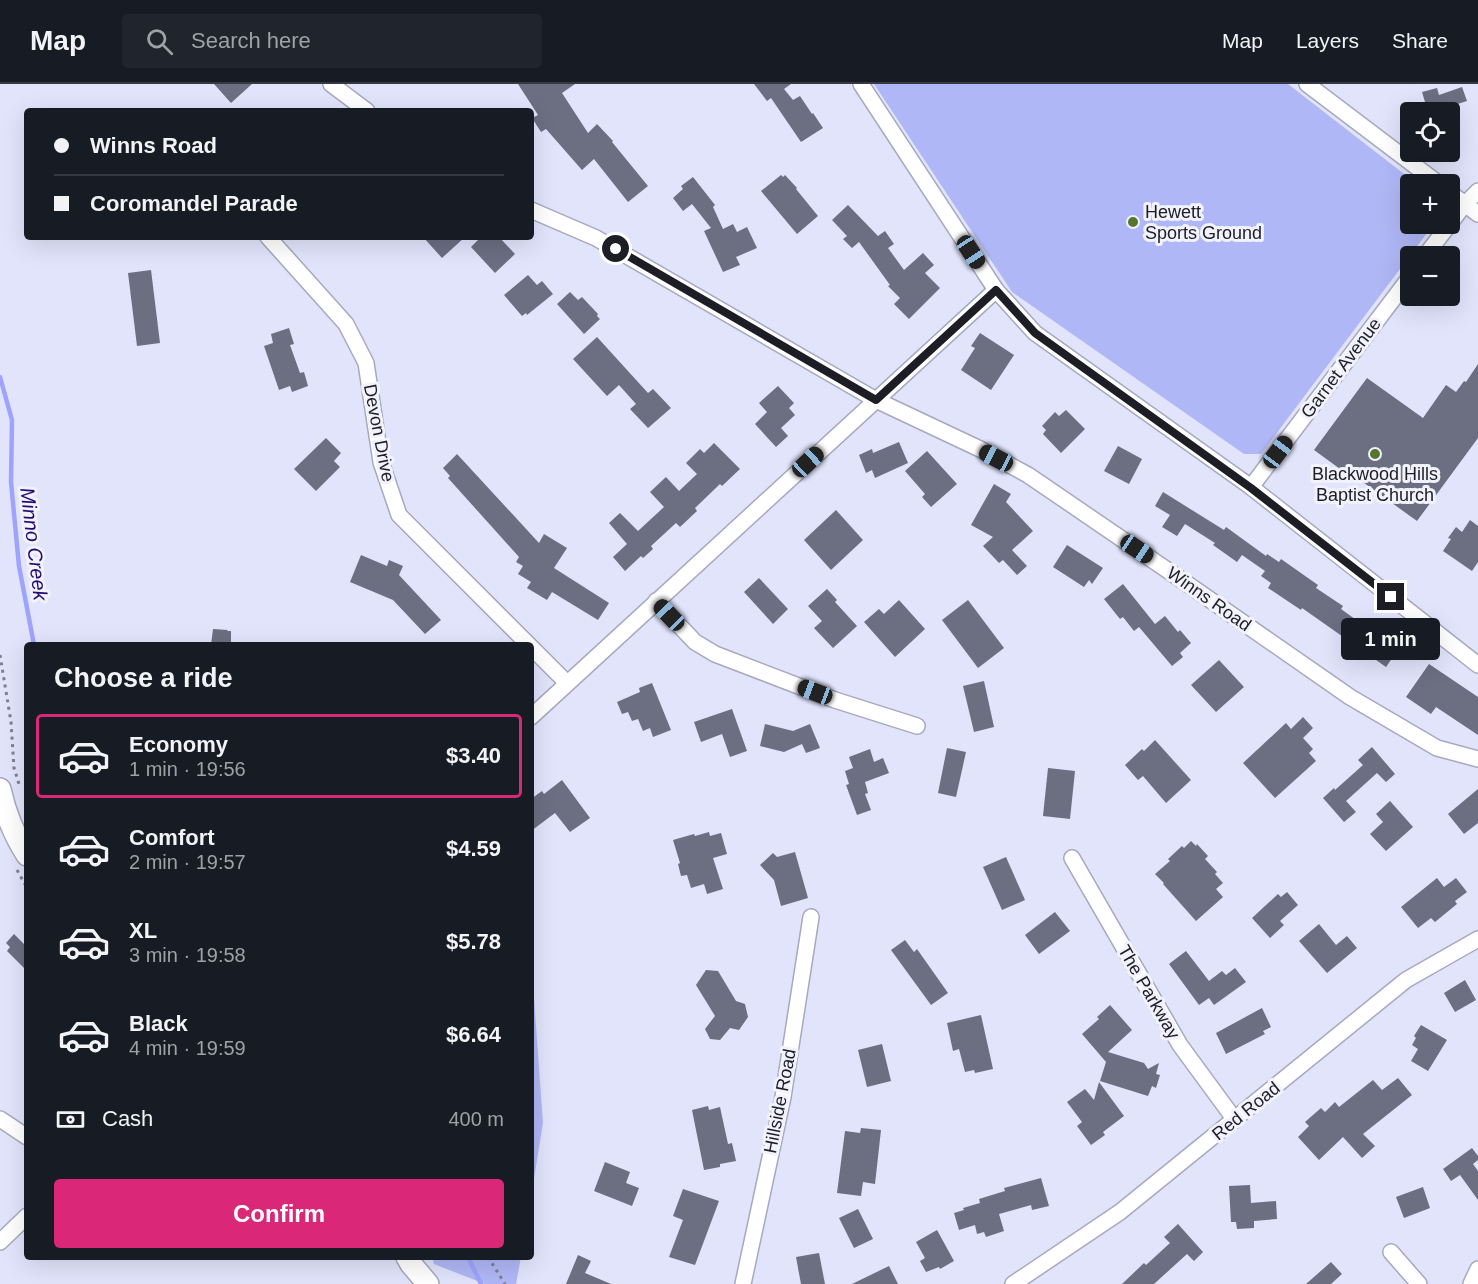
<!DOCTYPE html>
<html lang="en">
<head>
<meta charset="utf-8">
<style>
  :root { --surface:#171b24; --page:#20242c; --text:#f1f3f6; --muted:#9ea1a6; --line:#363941; --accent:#db2777 }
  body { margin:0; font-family:Helvetica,sans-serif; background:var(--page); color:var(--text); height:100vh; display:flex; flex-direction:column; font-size:22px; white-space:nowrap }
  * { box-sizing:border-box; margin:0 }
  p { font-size:20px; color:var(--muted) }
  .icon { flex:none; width:33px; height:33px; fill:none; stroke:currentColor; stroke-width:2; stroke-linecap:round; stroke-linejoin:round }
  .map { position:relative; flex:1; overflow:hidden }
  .panel { position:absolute; left:24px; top:558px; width:510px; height:618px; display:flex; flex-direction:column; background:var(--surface); border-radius:6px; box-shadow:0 6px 24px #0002 }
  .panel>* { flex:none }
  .guide { position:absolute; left:24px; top:24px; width:510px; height:132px; border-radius:6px; box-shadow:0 6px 24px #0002; display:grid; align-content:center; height:132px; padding:0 30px; background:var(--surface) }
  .buttons { position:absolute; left:1400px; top:18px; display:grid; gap:12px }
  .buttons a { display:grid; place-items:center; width:60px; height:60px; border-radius:6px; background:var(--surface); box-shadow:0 6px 24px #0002; font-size:30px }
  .end { position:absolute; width:27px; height:27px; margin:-14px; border:8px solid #1c1d25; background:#fff; box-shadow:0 0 0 3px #fff }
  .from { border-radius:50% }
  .bubble { position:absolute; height:42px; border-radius:6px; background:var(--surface); box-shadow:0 6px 24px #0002; font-size:20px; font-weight:700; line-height:42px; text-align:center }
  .car { position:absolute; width:18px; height:36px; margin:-18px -9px; border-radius:8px; box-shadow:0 0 4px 2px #0007; background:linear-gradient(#222 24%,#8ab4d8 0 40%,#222 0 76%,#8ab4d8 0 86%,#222 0) }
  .guide b { display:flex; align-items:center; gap:21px; height:57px; font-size:22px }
  .guide b+b { border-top:2px solid var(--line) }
  .guide i { width:15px; height:15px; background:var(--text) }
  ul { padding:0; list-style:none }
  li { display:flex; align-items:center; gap:18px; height:84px; margin:0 12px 9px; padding:0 18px; border:3px solid transparent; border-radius:6px }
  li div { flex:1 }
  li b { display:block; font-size:22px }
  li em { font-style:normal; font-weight:700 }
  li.current { border-color:var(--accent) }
  li>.icon { width:54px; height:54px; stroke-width:1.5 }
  h2 { padding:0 30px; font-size:27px; line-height:72px }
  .pay { display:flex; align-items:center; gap:15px; height:66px; padding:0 30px; font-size:22px }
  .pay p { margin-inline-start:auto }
  .action { display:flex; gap:12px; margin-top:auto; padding:12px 30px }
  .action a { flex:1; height:69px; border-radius:6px; background:var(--accent); color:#fff; font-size:24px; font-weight:700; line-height:69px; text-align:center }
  header { display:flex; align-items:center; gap:36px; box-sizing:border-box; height:84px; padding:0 30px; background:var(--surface); border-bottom:2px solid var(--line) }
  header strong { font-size:28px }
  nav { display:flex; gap:33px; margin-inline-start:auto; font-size:21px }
  .search { width:420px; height:54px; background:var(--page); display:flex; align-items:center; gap:15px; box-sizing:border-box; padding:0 21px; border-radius:6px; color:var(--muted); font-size:22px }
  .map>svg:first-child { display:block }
  .green { fill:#b0b7f6 }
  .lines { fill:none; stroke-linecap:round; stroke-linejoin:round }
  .stream { stroke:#9ea4fe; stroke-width:4.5 }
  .building { fill:#6c6e82 }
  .street-casing { stroke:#a6a9bf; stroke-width:18 }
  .secondary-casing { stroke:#a6a9bf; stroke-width:24 }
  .path { stroke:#7f8191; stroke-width:3; stroke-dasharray:3 4.5; stroke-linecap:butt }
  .street { stroke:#fff; stroke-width:15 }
  .secondary { stroke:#fff; stroke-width:21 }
  .route { stroke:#1c1d25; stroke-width:8 }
  .poi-dot { fill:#56762d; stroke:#f1f2fc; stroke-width:2 }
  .labels { text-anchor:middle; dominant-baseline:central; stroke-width:6; stroke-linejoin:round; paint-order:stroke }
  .poi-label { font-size:18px; fill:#1c1d25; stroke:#f1f2fc; text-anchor:start }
  .street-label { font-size:18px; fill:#1c1d25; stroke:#f1f2fc }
  .water-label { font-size:20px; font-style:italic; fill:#220974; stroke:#f1f2fc }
</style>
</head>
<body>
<header>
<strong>Map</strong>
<div class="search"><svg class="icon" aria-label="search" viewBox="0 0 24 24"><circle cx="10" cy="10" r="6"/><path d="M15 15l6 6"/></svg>Search here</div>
<nav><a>Map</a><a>Layers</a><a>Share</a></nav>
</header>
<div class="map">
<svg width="1478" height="1200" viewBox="0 0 1478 1200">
  <rect width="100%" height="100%" fill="#e1e4fb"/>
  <g class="green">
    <polygon points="874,0 1288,0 1417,100 1410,100 1410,140 1433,140 1433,141 1261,370 1244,370 1012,208"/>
    <polygon points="531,898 533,900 543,1039 531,1113"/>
    <polygon points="432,1173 521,1173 516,1200 485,1200 434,1180"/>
  </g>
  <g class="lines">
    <g class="stream">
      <polyline points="0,293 12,336 11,398 19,482 34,561"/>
      <polyline points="468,1173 481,1200"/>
    </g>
  </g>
  <g class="building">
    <polygon points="214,0 252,0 231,19"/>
    <polygon points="518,0 575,0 562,9 588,49 597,40 613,57 612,58 648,102 628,118 594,75 582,86 546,45 541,48 532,34 538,31"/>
    <polygon points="754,0 791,0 784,5 793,16 800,12 812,30 813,29 823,44 801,58 771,14 767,17"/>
    <polygon points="1462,3 1467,17 1442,25 1443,28 1428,28 1422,8 1437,4 1439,11"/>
    <polygon points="781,91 783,93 785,91 797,104 796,105 818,132 797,150 761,107"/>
    <polygon points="693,93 715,121 713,123 723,145 733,140 737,148 747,143 757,164 736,173 740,181 723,188 704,147 711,144 692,120 683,127 673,114 683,105 681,102"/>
    <polygon points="848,121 878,152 885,147 894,160 888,164 904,186 923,169 934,181 925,189 940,204 909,235 894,220 900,214 888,202 890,201 859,158 852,164 843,155 847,152 832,136"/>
    <polygon points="423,153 465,153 442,174"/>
    <polygon points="481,153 499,153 515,170 495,189 471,163"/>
    <polygon points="151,186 160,259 137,262 128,189"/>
    <polygon points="528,191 537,201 542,197 553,210 527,231 526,229 522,232 504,211"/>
    <polygon points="570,208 578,216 582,213 598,230 597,232 600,235 584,250 557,220"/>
    <polygon points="289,244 294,260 290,261 300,289 304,288 308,302 292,308 290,302 279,306 264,262 273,259 271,250"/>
    <polygon points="980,249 1014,271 991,306 961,286 975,264 971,262"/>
    <polygon points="597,253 648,309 653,305 671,324 648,344 630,325 636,320 619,301 607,312 573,275"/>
    <polygon points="1478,280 1478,354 1417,437 1360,396 1358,398 1314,366 1367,294 1423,334 1446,301 1456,308 1464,297 1466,298"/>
    <polygon points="778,302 794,319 789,324 795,331 781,344 788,352 776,363 755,340 767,328 759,319"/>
    <polygon points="1066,326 1085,345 1061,369 1043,350 1046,346 1042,342 1055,328 1059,332"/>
    <polygon points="326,354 341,369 334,377 340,383 316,407 294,385"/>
    <polygon points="899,358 908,379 875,394 872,386 866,389 859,371 872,365 873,369"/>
    <polygon points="714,359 740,385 722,402 720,400 695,424 697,427 680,443 676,439 651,462 653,465 643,474 641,472 625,487 613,473 627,460 609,439 620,429 638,447 664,423 650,408 666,393 679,407 697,390 686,379 700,365 704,369"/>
    <polygon points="1118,362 1142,375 1129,400 1104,387"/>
    <polygon points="927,367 957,400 931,423 922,413 925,410 905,387"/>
    <polygon points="457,370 539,459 544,450 567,464 554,484 609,519 598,536 552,508 547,516 527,504 531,498 518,490 523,482 516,478 519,473 448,394 450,392 443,384"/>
    <polygon points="994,400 1011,410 1006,418 1033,447 1012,466 1027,482 1017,491 1003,476 999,479 983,462 993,453 971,441"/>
    <polygon points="1163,408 1224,446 1226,443 1266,472 1267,470 1279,478 1281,475 1318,501 1316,504 1343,522 1341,525 1366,543 1368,541 1400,563 1386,583 1302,524 1301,526 1268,504 1271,499 1261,492 1265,487 1242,471 1237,478 1213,461 1215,459 1185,440 1177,452 1162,443 1170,431 1155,422"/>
    <polygon points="836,426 863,456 831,486 804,456"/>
    <polygon points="1470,436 1478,442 1478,478 1472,487 1443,467 1451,455 1448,454 1456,443 1462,448"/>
    <polygon points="1067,461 1103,484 1092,500 1089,496 1084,503 1053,483"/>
    <polygon points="361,471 387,482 389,476 403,482 399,491 441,536 425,550 393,516 350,498"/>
    <polygon points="759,494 788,525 773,540 744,508"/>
    <polygon points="1123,500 1155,540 1165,532 1178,548 1180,546 1191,559 1180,569 1183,573 1172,582 1139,543 1134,547 1123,533 1120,535 1104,515"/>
    <polygon points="827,505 837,516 835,518 857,542 833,564 814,544 822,537 808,522"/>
    <polygon points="899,516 925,545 895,573 864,538 879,525 884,530"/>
    <polygon points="968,516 1004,564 978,584 942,536"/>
    <polygon points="213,545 228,546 227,547 231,547 231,561 211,561"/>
    <polygon points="1219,576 1244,603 1216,628 1191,601"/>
    <polygon points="1429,580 1478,613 1478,651 1436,623 1431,630 1406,613"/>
    <polygon points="984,597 994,643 974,648 963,602"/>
    <polygon points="652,599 671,646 653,653 650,644 643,647 638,635 632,637 628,628 622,630 617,618 640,608 639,604"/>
    <polygon points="732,625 747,667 730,673 722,650 701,658 694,638"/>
    <polygon points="1303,633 1313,644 1303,654 1313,665 1309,669 1316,677 1275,714 1243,679 1286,639 1291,645"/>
    <polygon points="765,640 793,647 810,640 820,664 806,669 802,660 784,668 760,662"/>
    <polygon points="1155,656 1191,696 1166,719 1143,692 1138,696 1125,681 1142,665 1144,667"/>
    <polygon points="1372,663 1395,690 1386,698 1377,689 1346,717 1356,728 1344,738 1323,714 1334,704 1335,706 1363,681 1358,676"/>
    <polygon points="947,664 966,668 956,713 938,709"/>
    <polygon points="870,665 874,678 883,674 889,689 865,698 868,709 865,710 871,726 857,731 846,701 849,700 845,687 853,684 849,673"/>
    <polygon points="1048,684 1075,687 1070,735 1043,732"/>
    <polygon points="562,696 590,734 570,748 555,729 531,747 531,715 542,707 544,710"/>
    <polygon points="1478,705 1478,739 1464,750 1448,730"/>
    <polygon points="1390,717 1413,743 1386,767 1370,750 1383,738 1376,730"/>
    <polygon points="709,748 710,752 721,749 727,770 713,774 723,805 707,810 704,800 691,804 687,791 681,792 678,780 680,779 673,756 694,750 695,752"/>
    <polygon points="1191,757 1196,762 1197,760 1208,772 1205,775 1217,788 1215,790 1223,799 1216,805 1223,813 1196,837 1163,800 1164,799 1155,790 1170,777 1168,775 1182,762 1184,764"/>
    <polygon points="795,768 808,814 781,822 774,796 760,781 773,769 777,773"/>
    <polygon points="1006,773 1025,816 1002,826 983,783"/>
    <polygon points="1437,794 1444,803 1456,794 1467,808 1455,817 1457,820 1435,838 1431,834 1418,844 1401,823"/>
    <polygon points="1287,808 1298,821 1280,837 1284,841 1270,854 1252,834 1278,810 1281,813"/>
    <polygon points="1055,828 1070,847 1039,870 1025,851"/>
    <polygon points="1319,840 1336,861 1347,852 1357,864 1327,889 1299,857"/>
    <polygon points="14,850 27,863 27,887 7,867 10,863 6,859"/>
    <polygon points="905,856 914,868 917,865 948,909 931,921 891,866"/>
    <polygon points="1186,867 1209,897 1222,887 1226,891 1235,884 1246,898 1214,921 1209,914 1199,921 1169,880"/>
    <polygon points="706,886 718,887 736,917 745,920 748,933 739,946 730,944 720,956 710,955 705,945 715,932 696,901"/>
    <polygon points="1465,896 1476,916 1455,928 1444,909"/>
    <polygon points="1110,921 1132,946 1108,968 1144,979 1148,985 1159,979 1156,990 1160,991 1156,1004 1152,1002 1148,1012 1100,997 1106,978 1082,950 1099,935 1097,933"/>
    <polygon points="1262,924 1271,943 1263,947 1265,950 1226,970 1216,949"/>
    <polygon points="981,931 993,985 975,989 974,986 965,988 959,965 953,967 947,939"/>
    <polygon points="1421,941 1447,956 1428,987 1411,977 1418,965 1412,961 1416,954 1414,952"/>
    <polygon points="882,960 891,997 867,1003 858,966"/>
    <polygon points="1398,994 1412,1011 1363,1050 1375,1062 1362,1074 1343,1053 1319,1076 1298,1053 1309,1042 1305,1038 1321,1024 1325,1028 1335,1018 1339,1023 1373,996 1382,1006"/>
    <polygon points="1099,998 1124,1032 1103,1048 1105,1051 1091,1061 1077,1042 1082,1038 1067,1018 1085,1005 1094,1016"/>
    <polygon points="708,1022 709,1026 720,1023 728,1060 732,1059 736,1077 720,1080 720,1083 704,1086 692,1026"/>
    <polygon points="861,1044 881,1046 875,1100 863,1098 861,1112 837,1109 845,1047 860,1049"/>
    <polygon points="1472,1064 1478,1072 1478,1076 1473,1080 1478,1087 1478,1116 1460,1091 1451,1097 1443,1085"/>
    <polygon points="605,1078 630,1088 626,1099 639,1104 632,1122 594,1107"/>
    <polygon points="1041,1094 1049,1122 1032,1126 1031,1121 999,1130 1004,1147 986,1153 984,1148 977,1150 975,1141 959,1146 954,1129 964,1126 963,1124 980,1119 979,1115 1005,1107 1004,1104"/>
    <polygon points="1250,1101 1251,1119 1276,1117 1277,1135 1254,1137 1254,1144 1237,1145 1236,1138 1231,1138 1229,1102"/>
    <polygon points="1423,1103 1430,1124 1404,1134 1396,1113"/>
    <polygon points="683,1105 719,1117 695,1181 669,1173 683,1136 673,1132"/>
    <polygon points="858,1125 873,1155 854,1164 839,1134"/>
    <polygon points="1178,1140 1203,1168 1194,1177 1187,1170 1154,1200 1122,1200 1144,1179 1146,1181 1170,1159 1164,1153"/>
    <polygon points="937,1146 954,1177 940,1185 939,1183 926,1188 920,1177 925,1174 916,1158"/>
    <polygon points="819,1169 825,1200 801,1200 796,1173"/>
    <polygon points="578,1171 591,1177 585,1189 611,1200 566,1200"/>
    <polygon points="1331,1178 1342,1190 1331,1200 1306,1200"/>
    <polygon points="889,1182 898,1200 852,1200"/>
  </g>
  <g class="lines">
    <g class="street-casing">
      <g id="street">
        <polyline points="331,0 367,27"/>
        <polyline points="861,0 996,206 1035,249 1251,403 1478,581"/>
        <polyline points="1307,0 1439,100"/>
        <polyline points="1449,108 1478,130"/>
        <polyline points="531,126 596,154 876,316 980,365 1028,391 1173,490 1350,613 1437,664 1478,675"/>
        <polyline points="268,153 346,240 366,279 381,378 399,431 529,561"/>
        <polyline points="1425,172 1465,120 1478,107"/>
        <polyline points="1251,403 1410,193"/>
        <polyline points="656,517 695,558 715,570 835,616 917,642"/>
        <polyline points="531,563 567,599"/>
        <polyline points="531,633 996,206"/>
        <polyline points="1072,774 1180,961 1235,1036"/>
        <polyline points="0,1035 27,1053"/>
        <polyline points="0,1158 27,1132"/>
        <polyline points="1391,1168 1419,1200"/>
        <polyline points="743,1200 783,1013 811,833"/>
        <polyline points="1013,1200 1120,1128 1406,896 1478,855"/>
        <polyline points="1471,1200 1478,1185"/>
      </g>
    </g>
    <g class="secondary-casing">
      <g id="secondary">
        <path d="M0,705C5,728 14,751 27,771"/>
        <polyline points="407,1173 411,1180 428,1200"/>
      </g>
    </g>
    <g class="path">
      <polyline points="0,571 11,638 14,684 19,700"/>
      <polyline points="17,786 27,804"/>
      <polyline points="488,1173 505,1200"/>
    </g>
    <use href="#street" class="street"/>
    <use href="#secondary" class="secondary"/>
  </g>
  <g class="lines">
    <polyline class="route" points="616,165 876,316 996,206 1035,249 1251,404 1391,513"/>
  </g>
  <g class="poi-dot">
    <circle cx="1133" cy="138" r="6"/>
    <circle cx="1375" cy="370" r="6"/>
  </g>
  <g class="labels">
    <g class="poi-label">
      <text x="1145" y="128">Hewett<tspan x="1145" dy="21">Sports Ground</tspan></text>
      <text x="1375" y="390" text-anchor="middle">Blackwood Hills<tspan x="1375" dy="21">Baptist Church</tspan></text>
    </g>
    <g class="street-label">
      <text transform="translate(1341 284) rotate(-53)">Garnet Avenue</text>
      <text transform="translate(379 349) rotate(79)">Devon Drive</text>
      <text transform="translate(1209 515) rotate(35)">Winns Road</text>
      <text transform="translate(1149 908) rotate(60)">The Parkway</text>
      <text transform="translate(780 1017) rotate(-79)">Hillside Road</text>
      <text transform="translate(1246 1027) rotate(-39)">Red Road</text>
    </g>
    <g class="water-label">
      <text transform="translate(34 460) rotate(83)">Minno Creek</text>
    </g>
  </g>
</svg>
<div class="buttons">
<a><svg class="icon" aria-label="locate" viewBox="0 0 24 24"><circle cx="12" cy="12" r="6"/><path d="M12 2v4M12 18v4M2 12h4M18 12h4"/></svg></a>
<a>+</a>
<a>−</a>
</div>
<i class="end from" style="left:616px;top:165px"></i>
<i class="end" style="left:1391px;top:513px"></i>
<div class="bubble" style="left:1341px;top:534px;width:99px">1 min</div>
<i class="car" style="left:971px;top:168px;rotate:147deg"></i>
<i class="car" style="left:1278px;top:368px;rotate:37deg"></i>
<i class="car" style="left:996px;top:374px;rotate:298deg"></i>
<i class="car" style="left:808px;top:378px;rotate:47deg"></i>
<i class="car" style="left:1137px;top:465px;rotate:124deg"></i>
<i class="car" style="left:669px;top:531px;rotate:316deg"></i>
<i class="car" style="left:815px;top:608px;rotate:291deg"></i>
<div class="guide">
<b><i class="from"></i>Winns Road</b>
<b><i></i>Coromandel Parade</b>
</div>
<section class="panel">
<h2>Choose a ride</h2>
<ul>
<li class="current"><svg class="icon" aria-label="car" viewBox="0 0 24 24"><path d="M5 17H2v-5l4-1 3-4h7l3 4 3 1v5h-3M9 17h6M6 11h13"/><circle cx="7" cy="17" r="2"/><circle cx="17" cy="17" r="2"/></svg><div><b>Economy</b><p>1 min · 19:56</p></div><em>$3.40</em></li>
<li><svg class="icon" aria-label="car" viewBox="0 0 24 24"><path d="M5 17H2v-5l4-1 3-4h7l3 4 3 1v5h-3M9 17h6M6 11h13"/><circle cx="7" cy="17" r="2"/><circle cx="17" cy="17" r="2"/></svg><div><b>Comfort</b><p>2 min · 19:57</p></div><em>$4.59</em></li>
<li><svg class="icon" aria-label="car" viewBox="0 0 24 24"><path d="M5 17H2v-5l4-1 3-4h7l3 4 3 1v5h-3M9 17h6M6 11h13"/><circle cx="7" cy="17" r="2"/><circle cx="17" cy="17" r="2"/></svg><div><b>XL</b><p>3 min · 19:58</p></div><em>$5.78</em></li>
<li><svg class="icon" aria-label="car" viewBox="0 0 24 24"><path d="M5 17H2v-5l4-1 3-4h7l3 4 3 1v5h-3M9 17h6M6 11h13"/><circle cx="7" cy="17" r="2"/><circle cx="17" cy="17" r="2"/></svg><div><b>Black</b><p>4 min · 19:59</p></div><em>$6.64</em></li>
</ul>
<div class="pay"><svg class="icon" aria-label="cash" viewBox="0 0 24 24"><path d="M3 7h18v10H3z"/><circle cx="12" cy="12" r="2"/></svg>Cash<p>400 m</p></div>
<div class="action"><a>Confirm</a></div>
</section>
</div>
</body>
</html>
